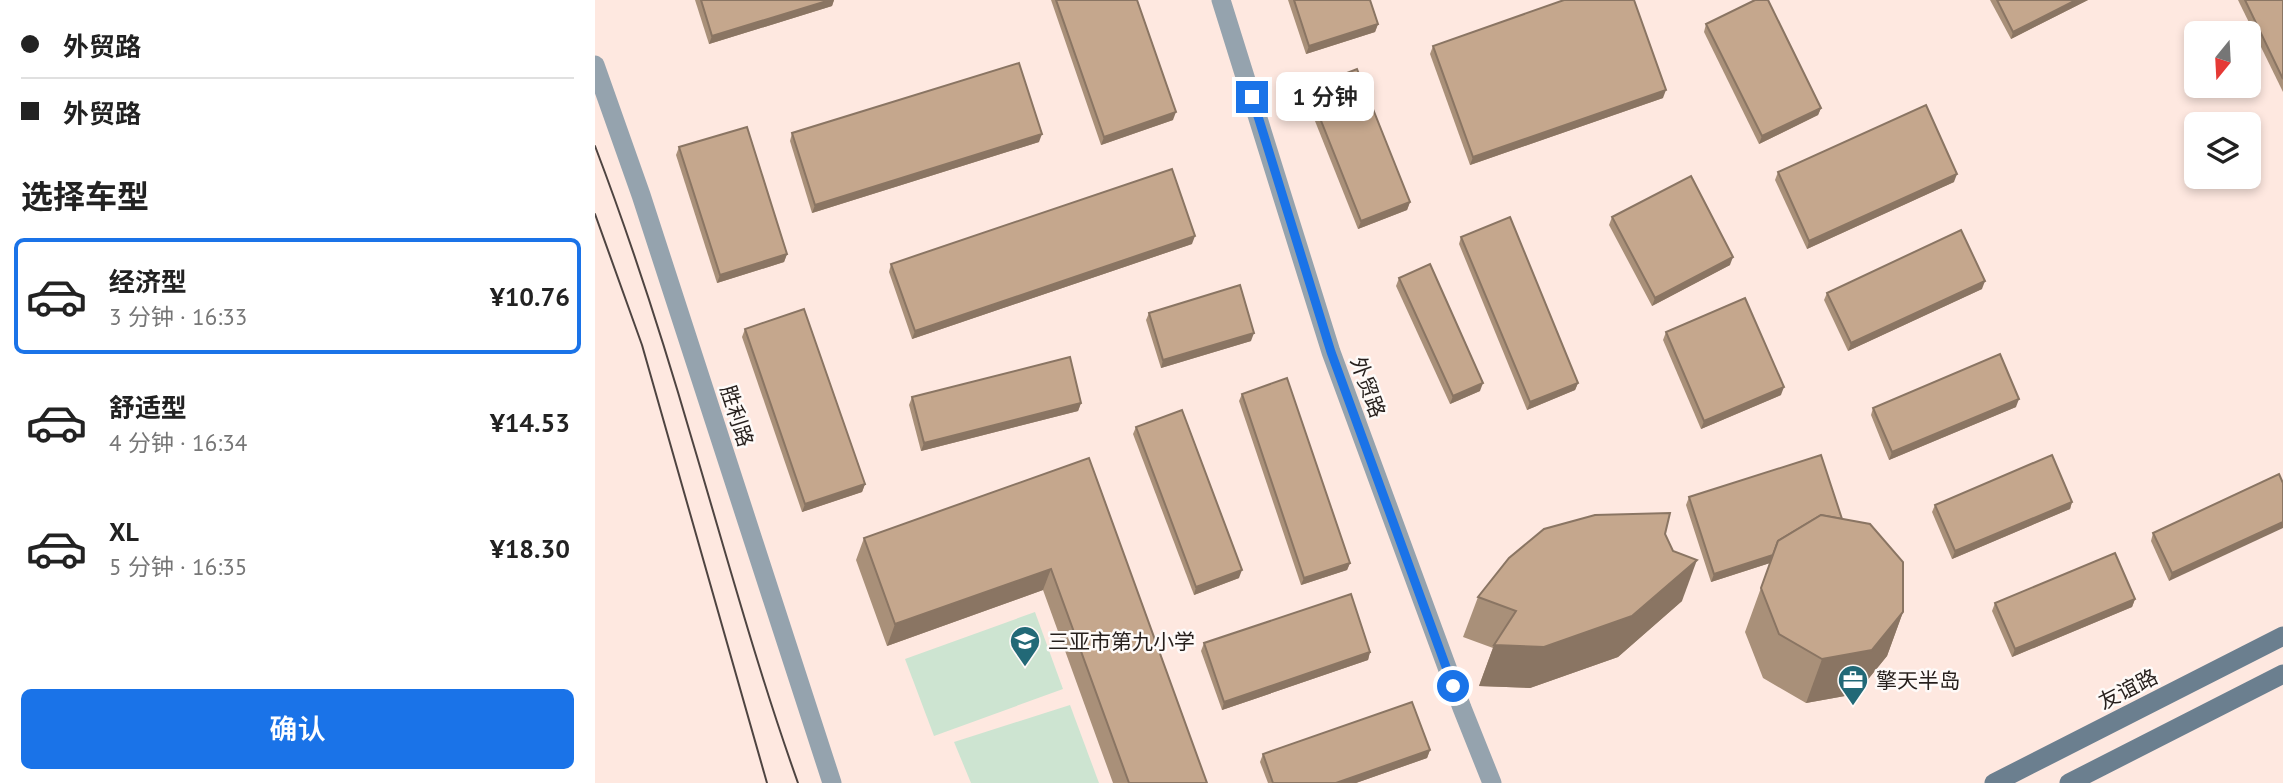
<!DOCTYPE html>
<html lang="zh">
<head>
<meta charset="utf-8">
<style>
  :root { --surface:#fff; --page:#f6f6f6; --text:#222; --muted:#767676; --line:#e0e0e0; --accent:#1a73e8 }
  body { margin:0; font-family:"PT Sans","Noto Sans SC",sans-serif; background:var(--page); color:var(--text); height:100vh; display:flex; flex-direction:column; font-size:26px; white-space:nowrap }
  * { box-sizing:border-box; margin:0 }
  p { font-size:23px; color:var(--muted) }
  .icon { flex:none; width:38px; height:38px; fill:none; stroke:currentColor; stroke-width:2; stroke-linecap:round; stroke-linejoin:round }
  .map { position:relative; flex:1; overflow:hidden }
  .panel { display:flex; flex-direction:column; background:var(--surface); width:595px }
  .panel>* { flex:none }
  .top-card { display:grid; align-content:center; height:154px; padding:0 21px; background:var(--surface) }
  .needle { width:46px; rotate:198deg }
  .controls { position:absolute; left:1589px; top:21px; display:grid; gap:14px }
  .controls a { display:grid; place-items:center; width:77px; height:77px; border-radius:10px; background:var(--surface); box-shadow:0 4px 10px #0003; font-size:35px }
  .end { position:absolute; width:32px; height:32px; margin:-16px; border:9px solid #1a73e8; background:#fff; box-shadow:0 0 0 4px #fff }
  .from { border-radius:50% }
  .bubble { position:absolute; height:49px; border-radius:10px; background:var(--surface); box-shadow:0 4px 10px #0003; font-size:23px; font-weight:600; line-height:49px; text-align:center }
  .top-card b { display:flex; align-items:center; gap:24px; height:66px; font-size:26px }
  .top-card b+b { border-top:2px solid var(--line) }
  .top-card i { width:18px; height:18px; background:var(--text) }
  ul { padding:0; list-style:none }
  li { display:flex; align-items:center; gap:21px; height:116px; margin:0 14px 10px; padding:0 7px; border:4px solid transparent; border-radius:10px }
  li div { flex:1 }
  li b { display:block; font-size:26px }
  li em { font-style:normal; font-weight:600 }
  li.selected { border-color:var(--accent) }
  li>.icon { width:63px; height:63px; stroke-width:1.5 }
  h2 { padding:0 21px; font-size:32px; line-height:84px }
  .action { display:flex; gap:14px; margin-top:auto; padding:14px 21px }
  .action a { flex:1; height:80px; border-radius:10px; background:var(--accent); color:#fff; font-size:28px; font-weight:600; line-height:80px; text-align:center }
  main { display:flex; flex:1; min-height:0 }
  .map>svg:first-child { display:block }
  .green { fill:#cde4d1 }
  .lines { fill:none; stroke-linecap:round; stroke-linejoin:round }
  .tertiary { stroke:#95a3ae; stroke-width:19 }
  .secondary { stroke:#6b7f8f; stroke-width:19 }
  .tram { stroke:#4e4441; stroke-width:2 }
  .wall { fill:#a99079 }
  .shaded-wall { fill:#8a7563 }
  .building { fill:#c5a78d; stroke:#8a7563; stroke-width:2 }
  .route { stroke:#1a73e8; stroke-width:9 }
  .labels { text-anchor:middle; dominant-baseline:central; stroke-width:5; stroke-linejoin:round; paint-order:stroke }
  .street-label { font-size:21px; fill:#261f1c; stroke:#fefaf8 }
  .poi-label { font-size:21px; fill:#261f1c; stroke:#fefaf8; text-anchor:start }
</style>
</head>
<body>
<main>
<section class="panel">
<div class="top-card">
<b><i class="from"></i>外贸路</b>
<b><i></i>外贸路</b>
</div>
<h2>选择车型</h2>
<ul>
<li class="selected"><svg class="icon" aria-label="car" viewBox="0 0 24 24"><path d="M5 17H2v-5l4-1 3-4h7l3 4 3 1v5h-3M9 17h6M6 11h13"/><circle cx="7" cy="17" r="2"/><circle cx="17" cy="17" r="2"/></svg><div><b>经济型</b><p>3 分钟 · 16:33</p></div><em>¥10.76</em></li>
<li><svg class="icon" aria-label="car" viewBox="0 0 24 24"><path d="M5 17H2v-5l4-1 3-4h7l3 4 3 1v5h-3M9 17h6M6 11h13"/><circle cx="7" cy="17" r="2"/><circle cx="17" cy="17" r="2"/></svg><div><b>舒适型</b><p>4 分钟 · 16:34</p></div><em>¥14.53</em></li>
<li><svg class="icon" aria-label="car" viewBox="0 0 24 24"><path d="M5 17H2v-5l4-1 3-4h7l3 4 3 1v5h-3M9 17h6M6 11h13"/><circle cx="7" cy="17" r="2"/><circle cx="17" cy="17" r="2"/></svg><div><b>XL</b><p>5 分钟 · 16:35</p></div><em>¥18.30</em></li>
</ul>
<div class="action"><a>确认</a></div>
</section>
<div class="map">
<svg width="1688" height="783" viewBox="0 0 1688 783">
  <rect width="100%" height="100%" fill="#fee8e0"/>
  <g class="green">
    <polygon points="440,612 468,689 339,736 310,659"/>
    <polygon points="475,705 504,783 376,783 359,742"/>
  </g>
  <g class="lines">
    <g class="tertiary">
      <polyline points="626,0 736,352 867,708 897,783"/>
      <polyline points="0,65 46,195 237,783"/>
    </g>
    <g class="secondary">
      <polyline points="1399,783 1688,636"/>
      <polyline points="1474,783 1688,674"/>
    </g>
    <g class="tram">
      <path d="M0,146C37,243 69,343 98,443C132,557 163,671 203,783"/>
      <polyline points="0,214 47,345 172,783"/>
    </g>
  </g>
  <g class="wall">
    <polygon points="100,0 239,0 237,6 114,44"/>
    <polygon points="456,0 542,0 578,120 506,145"/>
    <polygon points="693,0 775,0 783,24 780,32 711,54"/>
    <polygon points="1395,0 1493,0 1416,39"/>
    <polygon points="1643,0 1688,0 1688,92"/>
    <polygon points="1111,24 1226,108 1223,115 1164,144 1109,32"/>
    <polygon points="838,46 1068,98 875,165 835,54"/>
    <polygon points="713,88 815,202 812,210 763,229 710,96"/>
    <polygon points="197,133 444,142 217,213 195,141"/>
    <polygon points="84,147 192,254 189,262 122,283 81,155"/>
    <polygon points="1183,172 1359,182 1212,249 1180,180"/>
    <polygon points="1017,217 1135,265 1057,306 1014,225"/>
    <polygon points="866,237 983,383 980,390 932,410 864,244"/>
    <polygon points="597,244 317,339 294,272 296,264"/>
    <polygon points="804,278 885,391 855,404 801,286"/>
    <polygon points="1387,289 1253,351 1229,300 1232,293"/>
    <polygon points="554,313 656,341 566,368 551,320"/>
    <polygon points="150,329 270,484 267,492 207,512 147,337"/>
    <polygon points="1071,332 1186,395 1106,429 1068,340"/>
    <polygon points="647,394 755,563 752,570 706,585 644,401"/>
    <polygon points="317,397 486,403 483,411 326,451 314,405"/>
    <polygon points="1421,407 1294,460 1276,415 1278,408"/>
    <polygon points="541,427 644,578 599,595 538,434"/>
    <polygon points="494,458 612,783 518,783 448,590 292,646 261,560 269,538"/>
    <polygon points="1684,474 1574,581 1556,541 1558,533"/>
    <polygon points="1094,497 1247,519 1308,612 1292,656 1261,694 1211,703 1168,678 1150,632 1175,563 1116,582 1091,505"/>
    <polygon points="1477,502 1475,509 1357,559 1337,512 1340,505"/>
    <polygon points="1070,534 1087,601 1023,657 935,688 884,686 898,648 868,637 883,597"/>
    <polygon points="1540,599 1537,607 1417,657 1397,611 1400,603"/>
    <polygon points="609,643 775,652 773,660 627,710 606,651"/>
    <polygon points="835,750 832,758 761,783 673,783 665,762 668,754"/>
  </g>
  <g class="shaded-wall">
    <polygon points="235,0 239,0 237,6 114,44 117,36"/>
    <polygon points="1481,0 1493,0 1416,39 1418,32"/>
    <polygon points="783,24 780,32 711,54 714,46"/>
    <polygon points="1071,90 1068,98 875,165 878,157"/>
    <polygon points="1226,108 1223,115 1164,144 1167,136"/>
    <polygon points="581,112 578,120 506,145 509,137"/>
    <polygon points="447,134 444,142 217,213 220,205"/>
    <polygon points="1362,174 1359,182 1212,249 1214,241"/>
    <polygon points="815,202 812,210 763,229 766,221"/>
    <polygon points="600,236 597,244 317,339 320,331"/>
    <polygon points="192,254 189,262 122,283 125,275"/>
    <polygon points="1138,257 1135,265 1057,306 1060,298"/>
    <polygon points="1390,281 1387,289 1253,351 1256,343"/>
    <polygon points="659,333 656,341 566,368 568,360"/>
    <polygon points="888,383 885,391 855,404 858,396"/>
    <polygon points="983,383 980,390 932,410 935,402"/>
    <polygon points="1189,387 1186,395 1106,429 1109,421"/>
    <polygon points="1424,399 1421,407 1294,460 1297,452"/>
    <polygon points="486,403 483,411 326,451 329,443"/>
    <polygon points="270,484 267,492 207,512 210,504"/>
    <polygon points="1477,502 1475,509 1357,559 1360,551"/>
    <polygon points="1688,522 1688,528 1574,581 1577,573"/>
    <polygon points="1177,555 1175,563 1116,582 1119,574"/>
    <polygon points="1102,560 1087,601 1023,657 935,688 884,686 899,645"/>
    <polygon points="755,563 752,570 706,585 709,578"/>
    <polygon points="456,569 448,590 292,646 300,624"/>
    <polygon points="647,570 644,578 599,595 601,587"/>
    <polygon points="1540,599 1537,607 1417,657 1420,649"/>
    <polygon points="1308,612 1292,656 1261,694 1211,703 1227,659"/>
    <polygon points="775,652 773,660 627,710 629,702"/>
    <polygon points="835,750 832,758 761,783 741,783"/>
  </g>
  <g class="building">
    <polygon points="106,0 235,0 117,36"/>
    <polygon points="461,0 542,0 581,112 509,137"/>
    <polygon points="699,0 775,0 783,24 714,46"/>
    <polygon points="969,0 1039,0 1071,90 878,157 838,46"/>
    <polygon points="1160,0 1173,0 1226,108 1167,136 1111,24"/>
    <polygon points="1402,0 1481,0 1418,32"/>
    <polygon points="1650,0 1688,0 1688,79"/>
    <polygon points="424,63 447,134 220,205 197,133"/>
    <polygon points="762,69 815,202 766,221 713,88"/>
    <polygon points="1331,105 1362,174 1214,241 1183,172"/>
    <polygon points="152,127 192,254 125,275 84,147"/>
    <polygon points="577,169 600,236 320,331 296,264"/>
    <polygon points="1096,176 1138,257 1060,298 1017,217"/>
    <polygon points="915,217 983,383 935,402 866,237"/>
    <polygon points="1366,230 1390,281 1256,343 1232,293"/>
    <polygon points="835,264 888,383 858,396 804,278"/>
    <polygon points="645,285 659,333 568,360 554,313"/>
    <polygon points="1150,298 1189,387 1109,421 1071,332"/>
    <polygon points="209,309 270,484 210,504 150,329"/>
    <polygon points="1405,354 1424,399 1297,452 1278,408"/>
    <polygon points="475,357 486,403 329,443 317,397"/>
    <polygon points="692,378 755,563 709,578 647,394"/>
    <polygon points="587,410 647,570 601,587 541,427"/>
    <polygon points="1226,455 1247,519 1226,515 1183,541 1178,555 1119,574 1094,497"/>
    <polygon points="1457,455 1477,502 1360,551 1340,505"/>
    <polygon points="494,458 612,783 534,783 456,569 300,624 269,538"/>
    <polygon points="1684,474 1688,483 1688,522 1577,573 1558,533"/>
    <polygon points="1075,513 1070,534 1078,551 1102,560 1037,616 949,647 899,645 921,611 883,597 914,558 949,529 1000,515"/>
    <polygon points="1226,515 1275,524 1308,562 1308,612 1277,650 1227,659 1184,634 1166,588 1183,541"/>
    <polygon points="1520,553 1540,599 1420,649 1400,603"/>
    <polygon points="756,594 775,652 629,702 609,643"/>
    <polygon points="817,702 835,750 741,783 678,783 668,754"/>
  </g>
  <g class="lines">
    <polyline class="route" points="657,97 736,352 858,686"/>
  </g>
  <defs>
    <g id="school-pin" transform="scale(1.575)"><path d="M0 17L-7.5 6A9.5 9.5 0 1 1 7.5 6Z" fill="#226977" stroke="#fefaf8"/><path d="M0-5L7-2L0 1L-7-2ZM-4 1L0 2.5L4 1V4Q0 6-4 4Z" fill="#fff"/></g>
    <g id="office-pin" transform="scale(1.575)"><path d="M0 17L-7.5 6A9.5 9.5 0 1 1 7.5 6Z" fill="#226977" stroke="#fefaf8"/><path d="M-6-3h4V-5.5h4V-3h4V5H-6ZM-1-4.5V-3h2v-1.5ZM-6 0V1H6V0Z" fill="#fff"/></g>
  </defs>
  <g fill-rule="evenodd">
    <use href="#school-pin" x="430" y="641"/>
    <use href="#office-pin" x="1258" y="680"/>
  </g>
  <g class="labels">
    <g class="street-label">
      <text transform="translate(773 387) rotate(70)">外贸路</text>
      <text transform="translate(142 416) rotate(72)">胜利路</text>
      <text transform="translate(1533 689) rotate(-27)">友谊路</text>
    </g>
    <g class="poi-label">
      <text x="453" y="641">三亚市第九小学</text>
      <text x="1281" y="680">擎天半岛</text>
    </g>
  </g>
</svg>
<div class="controls">
<a><svg class="needle" viewBox="-14 -14 28 28"><path d="M0-13l5 13h-10z" fill="#e53935"/><path d="M0 13l5-13h-10z" fill="#767676"/></svg></a>
<a><svg class="icon" aria-label="layers" viewBox="0 0 24 24"><path d="M12 4l9 5-9 5-9-5zM3 14l9 5 9-5"/></svg></a>
</div>
<i class="end from" style="left:858px;top:686px"></i>
<i class="end" style="left:657px;top:97px"></i>
<div class="bubble" style="left:681px;top:72px;width:98px">1 分钟</div>
</div>
</main>
</body>
</html>
